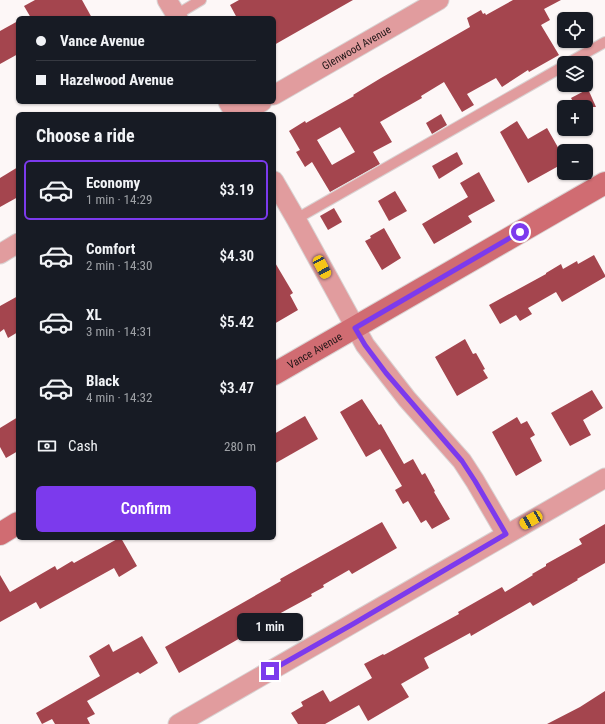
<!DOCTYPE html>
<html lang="en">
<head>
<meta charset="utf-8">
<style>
  :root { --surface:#171b24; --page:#242831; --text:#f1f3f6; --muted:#9ea1a6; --line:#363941; --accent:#7c3aed }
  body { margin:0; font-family:"Roboto Condensed",sans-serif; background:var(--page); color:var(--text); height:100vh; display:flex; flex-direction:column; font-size:15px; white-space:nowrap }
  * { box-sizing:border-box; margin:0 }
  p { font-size:13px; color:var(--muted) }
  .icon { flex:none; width:22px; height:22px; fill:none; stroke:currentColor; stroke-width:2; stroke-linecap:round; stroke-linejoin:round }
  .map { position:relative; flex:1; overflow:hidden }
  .details { position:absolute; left:16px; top:112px; width:260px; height:428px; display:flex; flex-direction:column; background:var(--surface); border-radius:6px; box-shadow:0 1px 3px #0004 }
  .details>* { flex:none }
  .guide { position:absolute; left:16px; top:16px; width:260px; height:88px; border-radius:6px; box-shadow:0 1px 3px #0004; display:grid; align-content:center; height:88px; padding:0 20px; background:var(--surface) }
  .tools { position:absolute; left:557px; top:12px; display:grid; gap:8px }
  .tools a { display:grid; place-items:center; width:36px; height:36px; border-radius:6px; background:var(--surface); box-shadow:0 1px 3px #0004; font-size:20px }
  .end { position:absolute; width:18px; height:18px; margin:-9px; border:5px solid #7c3aed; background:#fff; box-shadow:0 0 0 2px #fff }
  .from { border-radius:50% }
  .bubble { position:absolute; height:28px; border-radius:6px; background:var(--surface); box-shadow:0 1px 3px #0004; font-size:13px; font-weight:600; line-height:28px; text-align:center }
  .car { position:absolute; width:12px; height:24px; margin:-12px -6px; border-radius:5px; box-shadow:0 0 3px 1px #0007; background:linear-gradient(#f5c518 24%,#345 0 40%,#f5c518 0 76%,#345 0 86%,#f5c518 0) }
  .guide b { display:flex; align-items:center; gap:14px; height:38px; font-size:15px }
  .guide b+b { border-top:1px solid var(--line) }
  .guide i { width:10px; height:10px; background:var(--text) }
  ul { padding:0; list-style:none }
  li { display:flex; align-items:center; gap:12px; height:60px; margin:0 8px 6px; padding:0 12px; border:2px solid transparent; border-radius:6px }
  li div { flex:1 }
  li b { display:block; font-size:15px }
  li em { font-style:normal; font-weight:600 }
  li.on { border-color:var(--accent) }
  li>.icon { width:36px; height:36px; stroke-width:1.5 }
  h2 { padding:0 20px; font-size:18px; line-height:48px }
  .pay { display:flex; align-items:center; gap:10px; height:44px; padding:0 20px; font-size:15px }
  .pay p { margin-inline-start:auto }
  .action { display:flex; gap:8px; margin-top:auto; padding:8px 20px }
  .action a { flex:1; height:46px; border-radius:6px; background:var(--accent); color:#fff; font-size:16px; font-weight:600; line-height:46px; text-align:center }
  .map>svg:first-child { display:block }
  .building { fill:#a4454e; fill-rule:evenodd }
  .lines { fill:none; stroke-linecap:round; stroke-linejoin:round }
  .lane-casing { stroke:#d9d3d3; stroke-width:12 }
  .street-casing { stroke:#d9d3d3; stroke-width:21 }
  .secondary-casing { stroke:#d9d3d3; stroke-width:24 }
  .lane { stroke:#e19c9e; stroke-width:10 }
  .street { stroke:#e19c9e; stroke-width:19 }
  .secondary { stroke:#d06c72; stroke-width:22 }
  .route { stroke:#7c3aed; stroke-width:5 }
  .labels { text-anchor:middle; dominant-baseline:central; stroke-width:3; stroke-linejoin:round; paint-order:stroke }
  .street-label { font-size:11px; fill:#1f1516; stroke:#fff }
</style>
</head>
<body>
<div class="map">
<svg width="605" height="724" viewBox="0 0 605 724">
  <rect width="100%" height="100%" fill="#fdf7f7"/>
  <g class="building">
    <polygon points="35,0 82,0 92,18 31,18 24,6"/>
    <polygon points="239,0 353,0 274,45 274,18 237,18 230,5"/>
    <path d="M513,0H561L544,9L550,20L541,25L559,55L529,72L528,70L502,87L496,78L467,94L474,105L462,112L444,82L421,96L422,98L380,122L392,142L373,152L380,164L330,192L312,162L305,167L296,152L300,150L289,131L305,121L306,123L354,96L353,95L381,78L470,27L467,18L481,10L483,14L485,13L486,15ZM340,127L355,152L332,165L317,140Z"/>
    <polygon points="18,21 18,54 0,64 0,31"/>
    <polygon points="588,89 596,107 576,107 571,98"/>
    <polygon points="441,114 447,125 432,134 426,123"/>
    <polygon points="517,121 528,139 547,128 564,158 564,163 528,183 500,132"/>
    <polygon points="457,152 463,164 439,179 432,166"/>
    <polygon points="18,167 18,197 0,207 0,178"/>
    <polygon points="479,172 495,201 468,216 472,222 434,244 422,224 468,197 460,183"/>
    <polygon points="395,191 407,211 389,221 378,201"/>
    <polygon points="334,208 342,222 328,230 320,216"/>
    <polygon points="384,228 401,258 382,270 365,241 371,238 370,236"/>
    <polygon points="594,255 605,275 605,277 562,302 556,292 528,308 532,314 520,321 516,315 500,324 489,305 546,274 546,273 561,264 563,269 577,261 578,264"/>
    <polygon points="274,261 293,293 290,295 298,310 274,324"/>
    <polygon points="18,296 18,332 8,338 4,329 0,332 0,306"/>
    <polygon points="465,339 473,354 476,353 485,369 483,370 488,378 457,396 435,357"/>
    <polygon points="592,390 603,408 583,420 591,435 570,446 551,413"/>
    <polygon points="362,399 379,425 381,424 404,464 413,459 422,475 425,473 435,491 434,492 450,519 432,529 426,520 421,523 408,501 403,504 395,490 402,486 380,449 366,457 340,412"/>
    <polygon points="305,416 318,439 274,464 274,434"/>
    <polygon points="18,417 18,451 6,458 0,447 0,428"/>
    <polygon points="517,417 521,424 527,421 535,435 530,438 542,461 516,476 492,432"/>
    <polygon points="382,522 397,548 352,574 349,570 323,585 324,587 311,594 312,596 255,627 256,629 179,673 165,647 281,581 280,579"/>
    <polygon points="605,524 605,563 577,579 578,580 533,606 530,602 471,636 470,633 424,658 429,668 401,684 409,697 368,721 359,705 325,724 298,724 291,713 303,706 301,702 323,690 330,702 372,678 364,664 383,654 384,655 459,614 458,612 502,587 505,592 533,575 532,574 546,566 546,564 582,544 579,539"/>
    <polygon points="119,538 121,538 137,566 119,577 114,568 40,609 36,602 0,622 0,575 10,592 55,566 57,570 72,561 74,563"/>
    <polygon points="142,636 158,663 140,674 138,672 87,701 95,714 87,718 90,724 55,724 52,719 42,724 36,713 100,676 89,656 109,644 113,652"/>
    <polygon points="605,691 605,724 547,724 580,707"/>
  </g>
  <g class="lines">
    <g class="lane-casing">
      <g id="lane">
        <polyline points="176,15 201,0"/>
        <polyline points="568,63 605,42"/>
        <polyline points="296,219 564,66"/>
      </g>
    </g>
    <g class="street-casing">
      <g id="street">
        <polyline points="167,0 178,18"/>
        <path id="s1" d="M274,95L439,0"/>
        <polyline points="228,102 235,114"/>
        <polyline points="241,114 262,102"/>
        <polyline points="274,181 296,219 365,345 407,399 462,461 475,481 506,534"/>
        <polyline points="0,254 18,243"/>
        <polyline points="178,724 605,478"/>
      </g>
    </g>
    <g class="secondary-casing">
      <g id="secondary">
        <path id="s2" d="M274,374L605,183"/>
        <polyline points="0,534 18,523"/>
      </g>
    </g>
    <use href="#lane" class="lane"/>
    <use href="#street" class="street"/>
    <use href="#secondary" class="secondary"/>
  </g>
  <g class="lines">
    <polyline class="route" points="270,671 353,624 506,534 475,481 462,461 386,373 365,345 355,328 520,232"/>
  </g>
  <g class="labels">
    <g class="street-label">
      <text stroke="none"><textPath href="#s1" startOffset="95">Glenwood Avenue</textPath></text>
      <text stroke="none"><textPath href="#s2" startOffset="47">Vance Avenue</textPath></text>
    </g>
  </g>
</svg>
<div class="tools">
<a><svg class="icon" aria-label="locate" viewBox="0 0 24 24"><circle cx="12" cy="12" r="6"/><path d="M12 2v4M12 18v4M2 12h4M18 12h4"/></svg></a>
<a><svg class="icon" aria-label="layers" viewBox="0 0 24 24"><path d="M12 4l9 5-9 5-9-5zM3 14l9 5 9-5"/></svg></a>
<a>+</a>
<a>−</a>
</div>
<i class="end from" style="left:520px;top:232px"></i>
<i class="end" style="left:270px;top:671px"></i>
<div class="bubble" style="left:237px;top:613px;width:66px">1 min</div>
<i class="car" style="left:322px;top:267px;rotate:152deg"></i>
<i class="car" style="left:531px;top:520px;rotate:240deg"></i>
<div class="guide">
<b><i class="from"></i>Vance Avenue</b>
<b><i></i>Hazelwood Avenue</b>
</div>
<section class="details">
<h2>Choose a ride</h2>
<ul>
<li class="on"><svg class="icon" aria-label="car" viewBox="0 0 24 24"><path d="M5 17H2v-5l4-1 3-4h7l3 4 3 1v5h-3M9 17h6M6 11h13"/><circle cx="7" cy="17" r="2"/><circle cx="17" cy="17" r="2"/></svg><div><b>Economy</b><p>1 min · 14:29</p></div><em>$3.19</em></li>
<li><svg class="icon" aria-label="car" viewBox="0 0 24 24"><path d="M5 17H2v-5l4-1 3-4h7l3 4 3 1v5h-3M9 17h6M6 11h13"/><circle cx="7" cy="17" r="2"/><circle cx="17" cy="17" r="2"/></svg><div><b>Comfort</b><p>2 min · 14:30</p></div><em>$4.30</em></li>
<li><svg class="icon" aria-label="car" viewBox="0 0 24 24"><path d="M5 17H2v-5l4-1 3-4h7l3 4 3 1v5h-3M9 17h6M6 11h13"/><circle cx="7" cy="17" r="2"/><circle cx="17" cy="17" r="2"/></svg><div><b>XL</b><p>3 min · 14:31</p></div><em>$5.42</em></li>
<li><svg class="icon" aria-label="car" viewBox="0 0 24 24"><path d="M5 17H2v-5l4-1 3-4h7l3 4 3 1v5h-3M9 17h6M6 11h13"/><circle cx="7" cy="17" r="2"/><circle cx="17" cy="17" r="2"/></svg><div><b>Black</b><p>4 min · 14:32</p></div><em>$3.47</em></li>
</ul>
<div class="pay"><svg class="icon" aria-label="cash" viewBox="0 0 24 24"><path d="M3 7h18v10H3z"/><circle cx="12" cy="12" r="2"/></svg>Cash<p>280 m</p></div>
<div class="action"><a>Confirm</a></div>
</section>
</div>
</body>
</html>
